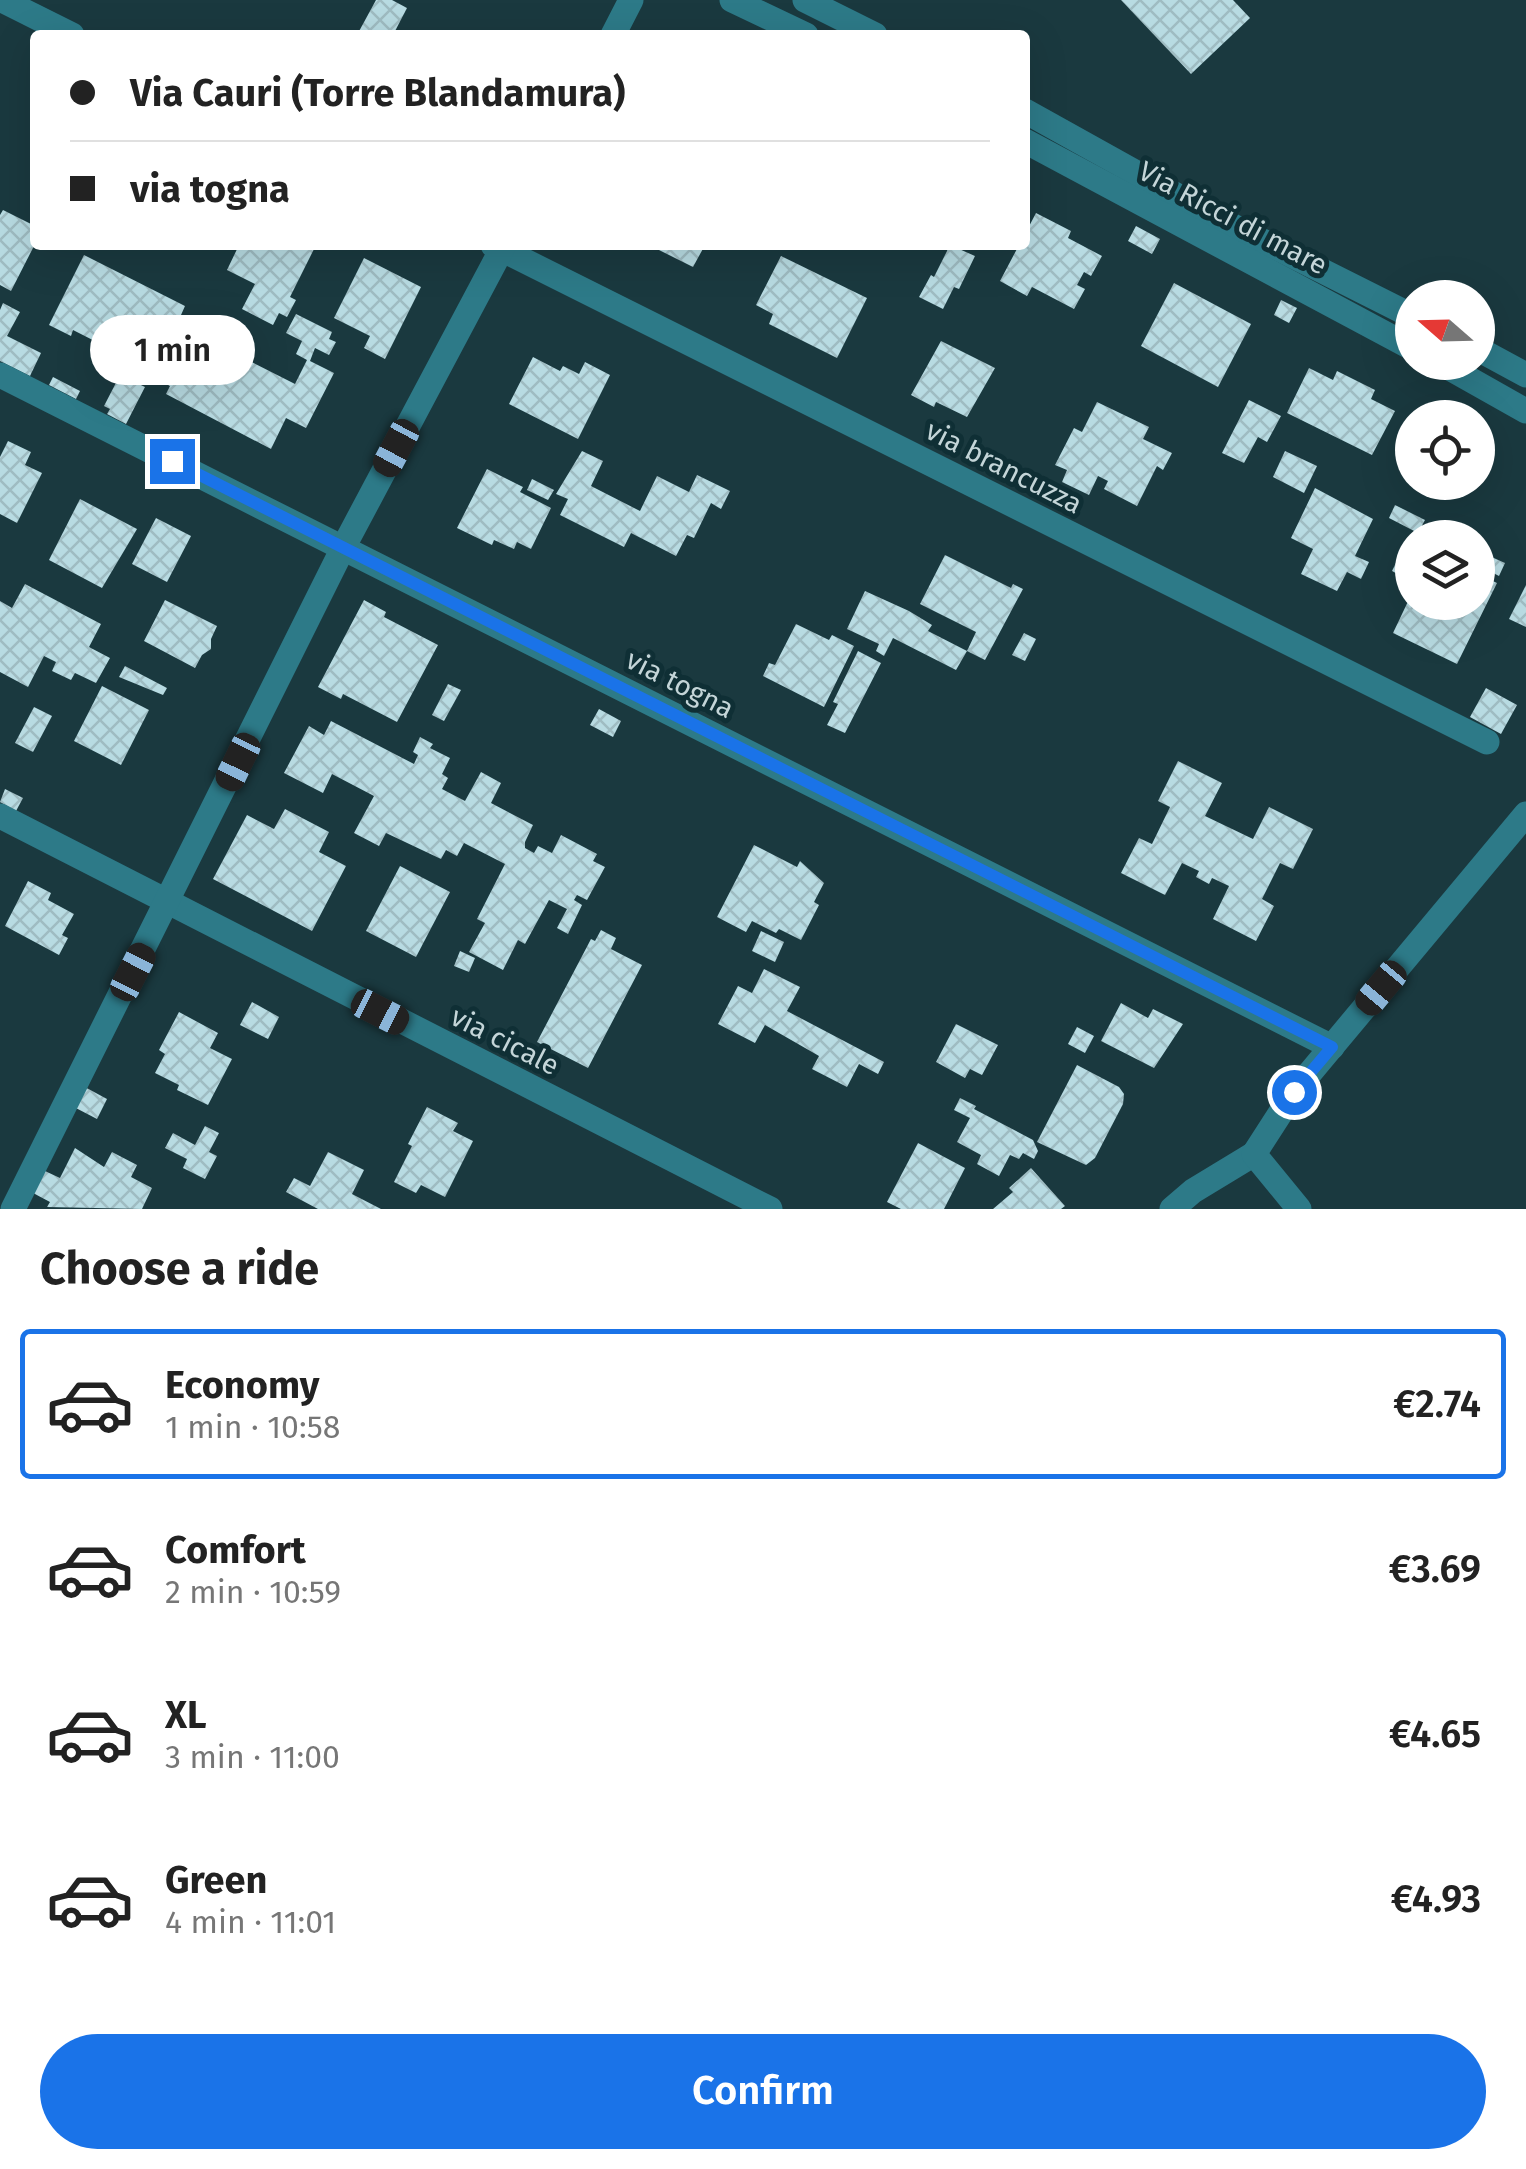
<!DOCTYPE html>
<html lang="en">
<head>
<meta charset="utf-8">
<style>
  :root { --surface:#fff; --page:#f2f2f2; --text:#222; --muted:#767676; --line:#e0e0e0; --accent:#1a73e8 }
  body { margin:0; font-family:"Fira Sans",sans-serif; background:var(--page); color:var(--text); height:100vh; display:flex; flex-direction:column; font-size:38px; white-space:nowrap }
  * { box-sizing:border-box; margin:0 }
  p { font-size:32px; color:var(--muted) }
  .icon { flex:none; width:55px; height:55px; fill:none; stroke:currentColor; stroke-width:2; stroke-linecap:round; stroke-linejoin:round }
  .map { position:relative; height:1209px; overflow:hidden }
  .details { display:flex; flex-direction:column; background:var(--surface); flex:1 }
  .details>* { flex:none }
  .guide { position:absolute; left:30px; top:30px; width:1000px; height:220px; border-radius:10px; box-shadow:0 10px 40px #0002; display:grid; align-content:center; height:220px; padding:0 40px; background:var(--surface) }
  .needle { width:65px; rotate:290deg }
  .tools { position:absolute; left:1395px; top:280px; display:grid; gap:20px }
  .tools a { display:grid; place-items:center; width:100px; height:100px; border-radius:50%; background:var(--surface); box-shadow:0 10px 40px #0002; font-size:50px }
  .end { position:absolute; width:45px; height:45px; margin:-22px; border:12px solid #1a73e8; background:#fff; box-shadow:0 0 0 5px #fff }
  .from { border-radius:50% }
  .bubble { position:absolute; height:70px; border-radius:35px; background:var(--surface); box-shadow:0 10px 40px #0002; font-size:32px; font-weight:600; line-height:70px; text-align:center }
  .car { position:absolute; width:30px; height:60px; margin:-30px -15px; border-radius:12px; box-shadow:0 0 8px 2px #0007; background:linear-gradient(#222 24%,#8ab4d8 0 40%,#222 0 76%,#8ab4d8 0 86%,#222 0) }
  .guide b { display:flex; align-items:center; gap:35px; height:95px; font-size:38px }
  .guide b+b { border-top:2px solid var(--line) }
  .guide i { width:25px; height:25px; background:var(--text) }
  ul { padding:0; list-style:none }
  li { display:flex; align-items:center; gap:30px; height:150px; margin:0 20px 15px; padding:0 20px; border:5px solid transparent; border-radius:10px }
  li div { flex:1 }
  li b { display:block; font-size:38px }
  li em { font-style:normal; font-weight:600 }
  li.active { border-color:var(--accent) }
  li>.icon { width:90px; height:90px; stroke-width:1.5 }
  h2 { padding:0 40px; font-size:45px; line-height:120px }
  .action { display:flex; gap:20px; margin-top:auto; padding:20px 40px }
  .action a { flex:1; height:115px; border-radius:60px; background:var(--accent); color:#fff; font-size:40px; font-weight:600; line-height:115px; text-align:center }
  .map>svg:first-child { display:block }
  .building { fill:url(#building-cross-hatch) }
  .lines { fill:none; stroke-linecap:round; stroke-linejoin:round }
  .minor { stroke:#2d7a88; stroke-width:25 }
  .route { stroke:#1a73e8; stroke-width:12 }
  .labels { text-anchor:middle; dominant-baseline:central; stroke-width:10; stroke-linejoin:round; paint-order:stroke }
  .street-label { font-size:28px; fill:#c4d5d8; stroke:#0f2f35 }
</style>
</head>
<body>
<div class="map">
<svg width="1526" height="1209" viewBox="0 0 1526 1209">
  <defs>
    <pattern id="building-cross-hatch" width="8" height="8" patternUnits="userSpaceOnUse" patternTransform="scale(2.5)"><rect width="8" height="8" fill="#b8dbe2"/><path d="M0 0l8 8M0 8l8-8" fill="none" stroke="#9fbcc2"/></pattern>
  </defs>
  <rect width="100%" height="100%" fill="#1a393f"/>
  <g class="building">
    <polygon points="376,0 392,0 407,8 393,35 357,35"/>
    <polygon points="1121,0 1233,0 1250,18 1191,74"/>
    <polygon points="3,210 35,226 35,244 11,291 0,285 0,215"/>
    <polygon points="1036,213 1071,231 1068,238 1102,256 1091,276 1084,272 1077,285 1085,289 1074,309 1032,287 1027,296 1000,281 1019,245 1025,245 1025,234"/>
    <polygon points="1136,226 1160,239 1152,254 1128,241"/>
    <polygon points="239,245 316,245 290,297 296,300 287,317 279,313 273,325 242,309 255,284 227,270"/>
    <polygon points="649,245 705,245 693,267"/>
    <polygon points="950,245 975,256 959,289 954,287 943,309 919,297 931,275 934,277"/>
    <polygon points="84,255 185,306 181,315 201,325 180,367 195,375 212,342 295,384 307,360 296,354 302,341 286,333 296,314 332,332 329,339 336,342 329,355 315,348 310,361 334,373 306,428 286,418 271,449 166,394 170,386 136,368 138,363 73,330 71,336 49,325"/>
    <polygon points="781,256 867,298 837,358 769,324 773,314 756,305"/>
    <polygon points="364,258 421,287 385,359 364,348 370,336 334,318"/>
    <polygon points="1174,283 1251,324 1218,387 1141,346"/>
    <polygon points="1281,300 1297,308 1289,323 1274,315"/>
    <polygon points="3,303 20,312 7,336 41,353 30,376 0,361 0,310"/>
    <polygon points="941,341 995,368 967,417 936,402 934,407 911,395"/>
    <polygon points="533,357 560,371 563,366 579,374 585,362 610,375 578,439 509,404"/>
    <polygon points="1309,368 1333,380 1337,371 1375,390 1371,399 1395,411 1372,455 1287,413"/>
    <polygon points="120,375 145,387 126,424 107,414 110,409 104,406"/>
    <polygon points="53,377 80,391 76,399 49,385"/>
    <polygon points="1249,400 1281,416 1267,442 1258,437 1244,463 1222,453"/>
    <polygon points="1097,402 1149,427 1143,439 1172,453 1163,470 1157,466 1137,506 1104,489 1108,481 1098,476 1089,495 1062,482 1067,470 1055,465 1074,428 1082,432"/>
    <polygon points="8,441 31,452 25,465 42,473 17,523 0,514 0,457"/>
    <polygon points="582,451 603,461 591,486 640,511 657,476 689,492 697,475 730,491 721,509 711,503 694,538 687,535 676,556 631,533 624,547 560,515 568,499 556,494"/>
    <polygon points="1285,451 1317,466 1304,493 1273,477"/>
    <polygon points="487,469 523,487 520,492 551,508 531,549 517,542 514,549 494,540 492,545 457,528"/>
    <polygon points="532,479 554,490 548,500 527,490"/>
    <polygon points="1315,488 1373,519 1355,556 1369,562 1361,579 1347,572 1337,591 1301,574 1313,549 1291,538"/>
    <polygon points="80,499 137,529 102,588 49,560"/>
    <polygon points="1395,505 1425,520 1418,533 1389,518"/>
    <polygon points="156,518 191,536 167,582 132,564"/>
    <polygon points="1405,544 1412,548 1412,582 1392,571"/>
    <polygon points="945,555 1011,588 1013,584 1023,589 985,660 967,651 976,632 920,604"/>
    <polygon points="1487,555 1505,563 1499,576 1481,567"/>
    <polygon points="1478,574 1497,583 1457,664 1393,633 1412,593 1412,602 1478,602"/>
    <polygon points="25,584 101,624 89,647 110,658 96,683 75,673 71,680 52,671 56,662 44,656 28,687 0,672 0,601 12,608"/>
    <polygon points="1526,585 1526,627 1509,619"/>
    <polygon points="865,591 909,611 932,625 928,631 967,651 956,670 893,638 884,656 876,651 879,644 847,629"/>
    <polygon points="165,600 217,626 211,639 211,649 202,655 195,668 144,641"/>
    <polygon points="364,600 386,612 384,617 438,645 397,722 343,694 341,699 318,687"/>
    <polygon points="796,624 829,640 832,635 854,646 824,707 763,676 769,663 775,665"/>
    <polygon points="1024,633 1036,639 1025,661 1012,655"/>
    <polygon points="858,651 881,663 845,733 827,725 838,704 833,702"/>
    <polygon points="125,666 167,688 163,695 119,677"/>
    <polygon points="448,684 461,690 444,721 432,715"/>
    <polygon points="102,686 149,710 121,765 74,741"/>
    <polygon points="1486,688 1517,705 1501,734 1470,717"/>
    <polygon points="34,707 52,716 33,752 15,743"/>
    <polygon points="599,709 621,721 613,737 590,725"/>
    <polygon points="331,721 414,764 418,755 413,752 420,737 433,744 430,748 450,758 442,774 448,778 442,789 465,801 481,772 501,783 491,803 533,825 525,842 525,848 534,853 538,846 552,853 561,835 597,854 593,861 605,867 587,900 577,895 574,900 582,905 568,934 557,928 567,909 549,900 525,944 518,940 503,970 469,952 485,923 477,919 505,864 464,843 457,856 446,850 441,859 386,833 379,846 354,833 374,796 332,774 323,793 284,773 309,726 324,735"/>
    <polygon points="1178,761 1222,783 1205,816 1253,839 1269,807 1313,829 1293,869 1280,863 1262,899 1274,906 1256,941 1213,919 1229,886 1212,878 1209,884 1196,877 1199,871 1182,863 1165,895 1121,873 1139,838 1152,844 1170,807 1158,801"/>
    <polygon points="5,789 23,798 16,811 0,802"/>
    <polygon points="285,809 329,832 319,852 346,866 312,931 213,879 247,815 274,829"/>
    <polygon points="754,845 797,867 800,861 824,883 814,902 819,905 801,940 779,929 776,933 752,921 746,932 717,917"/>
    <polygon points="400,866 450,892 416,957 366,931"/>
    <polygon points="28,881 51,893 48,900 74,914 62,935 68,938 59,955 5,926"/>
    <polygon points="601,930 616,938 611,949 642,965 588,1068 537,1042 591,939 595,941"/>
    <polygon points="761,931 784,942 775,962 752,951"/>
    <polygon points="460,951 475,958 469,972 454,966"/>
    <polygon points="764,969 800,987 787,1011 884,1062 878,1074 859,1064 847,1087 812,1069 819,1056 765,1025 755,1043 718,1024 738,986 752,993"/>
    <polygon points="252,1002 279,1017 268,1039 240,1025"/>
    <polygon points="1121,1003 1148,1018 1153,1009 1183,1024 1154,1068 1101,1041"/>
    <polygon points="179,1012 218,1033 210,1048 232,1059 208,1105 177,1090 179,1085 155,1073 165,1054 159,1050"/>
    <polygon points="956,1024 998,1045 982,1075 970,1069 965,1078 936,1062"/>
    <polygon points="1077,1027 1094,1036 1085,1053 1068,1044"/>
    <polygon points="1077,1065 1119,1087 1124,1094 1123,1104 1095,1158 1086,1165 1037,1142"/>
    <polygon points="83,1086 107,1099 97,1119 72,1106"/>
    <polygon points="960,1098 976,1106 974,1109 1033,1140 1038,1151 1034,1159 1023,1153 1019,1159 1010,1155 999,1176 977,1164 981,1155 957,1142 970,1118 954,1110"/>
    <polygon points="427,1107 458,1123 453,1131 473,1141 445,1197 421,1185 416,1193 394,1182 412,1146 408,1144"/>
    <polygon points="205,1126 219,1133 209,1152 217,1156 205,1179 183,1168 187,1159 165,1148 173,1133 195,1145"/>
    <polygon points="918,1143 965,1168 944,1209 901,1209 887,1202"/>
    <polygon points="75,1148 104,1167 112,1152 137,1165 131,1177 152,1188 142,1209 47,1207 50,1202 33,1193 45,1171 60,1178"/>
    <polygon points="328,1152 364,1170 352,1194 381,1209 318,1209 286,1192 294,1178 310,1186"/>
    <polygon points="1031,1168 1065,1206 1061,1209 993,1209 1013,1192 1009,1188"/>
  </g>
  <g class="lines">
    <g class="minor">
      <polyline points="2,0 72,35"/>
      <polyline points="732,0 806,35"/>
      <polyline points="805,0 875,35"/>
      <polyline points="613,35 631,0"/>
      <polyline points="1025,111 1219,219 1412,316"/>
      <polyline points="1025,141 1412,348"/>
      <polyline points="493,245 1487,742"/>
      <polyline points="1478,349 1526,375"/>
      <polyline points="1439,362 1526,411"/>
      <polyline points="0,375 1332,1047"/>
      <polyline points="0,816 770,1209"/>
      <polyline points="13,1209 343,548 504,245"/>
      <polyline points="1172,1209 1193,1191 1254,1154"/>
      <polyline points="1299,1209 1254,1154 1294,1092 1526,814"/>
    </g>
  </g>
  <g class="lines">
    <polyline class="route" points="172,461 1332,1047 1294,1092"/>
  </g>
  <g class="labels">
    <g class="street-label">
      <text transform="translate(1233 218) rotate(28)">Via Ricci di mare</text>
      <text transform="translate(1004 467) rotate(27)">via brancuzza</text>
      <text transform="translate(680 684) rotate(27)">via togna</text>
      <text transform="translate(505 1041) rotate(27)">via cicale</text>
    </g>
  </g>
</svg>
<div class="tools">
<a><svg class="needle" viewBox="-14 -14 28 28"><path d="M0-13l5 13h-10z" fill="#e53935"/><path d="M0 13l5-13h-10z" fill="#767676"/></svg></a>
<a><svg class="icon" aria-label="locate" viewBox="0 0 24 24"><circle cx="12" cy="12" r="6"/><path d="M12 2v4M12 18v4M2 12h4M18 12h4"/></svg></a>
<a><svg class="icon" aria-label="layers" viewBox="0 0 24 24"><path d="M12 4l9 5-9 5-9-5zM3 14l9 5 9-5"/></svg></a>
</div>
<i class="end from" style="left:1294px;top:1092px"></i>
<i class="end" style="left:172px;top:461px"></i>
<div class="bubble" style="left:90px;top:315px;width:165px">1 min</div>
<i class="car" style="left:396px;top:448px;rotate:208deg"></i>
<i class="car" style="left:238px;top:762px;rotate:206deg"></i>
<i class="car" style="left:133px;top:972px;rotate:27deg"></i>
<i class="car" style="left:1381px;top:988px;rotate:220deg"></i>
<i class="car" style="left:380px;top:1012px;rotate:117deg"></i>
<div class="guide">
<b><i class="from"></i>Via Cauri (Torre Blandamura)</b>
<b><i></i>via togna</b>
</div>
</div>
<section class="details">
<h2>Choose a ride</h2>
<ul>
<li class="active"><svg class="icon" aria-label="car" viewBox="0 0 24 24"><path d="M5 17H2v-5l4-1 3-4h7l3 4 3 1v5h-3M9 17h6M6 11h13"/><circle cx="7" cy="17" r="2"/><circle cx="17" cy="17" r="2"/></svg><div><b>Economy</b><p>1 min · 10:58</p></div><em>€2.74</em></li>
<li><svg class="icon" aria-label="car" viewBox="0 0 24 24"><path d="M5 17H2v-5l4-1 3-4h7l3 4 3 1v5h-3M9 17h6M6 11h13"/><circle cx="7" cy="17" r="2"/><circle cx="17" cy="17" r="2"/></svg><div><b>Comfort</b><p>2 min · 10:59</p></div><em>€3.69</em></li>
<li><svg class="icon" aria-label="car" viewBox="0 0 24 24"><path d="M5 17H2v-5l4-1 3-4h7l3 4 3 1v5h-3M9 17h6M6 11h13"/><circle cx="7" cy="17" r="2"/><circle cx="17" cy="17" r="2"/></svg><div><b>XL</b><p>3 min · 11:00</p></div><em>€4.65</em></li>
<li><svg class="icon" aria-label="car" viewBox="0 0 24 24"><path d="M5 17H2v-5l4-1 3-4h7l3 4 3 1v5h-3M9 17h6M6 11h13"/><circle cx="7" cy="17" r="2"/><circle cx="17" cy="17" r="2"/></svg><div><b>Green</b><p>4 min · 11:01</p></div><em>€4.93</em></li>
</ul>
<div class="action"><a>Confirm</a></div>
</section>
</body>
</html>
